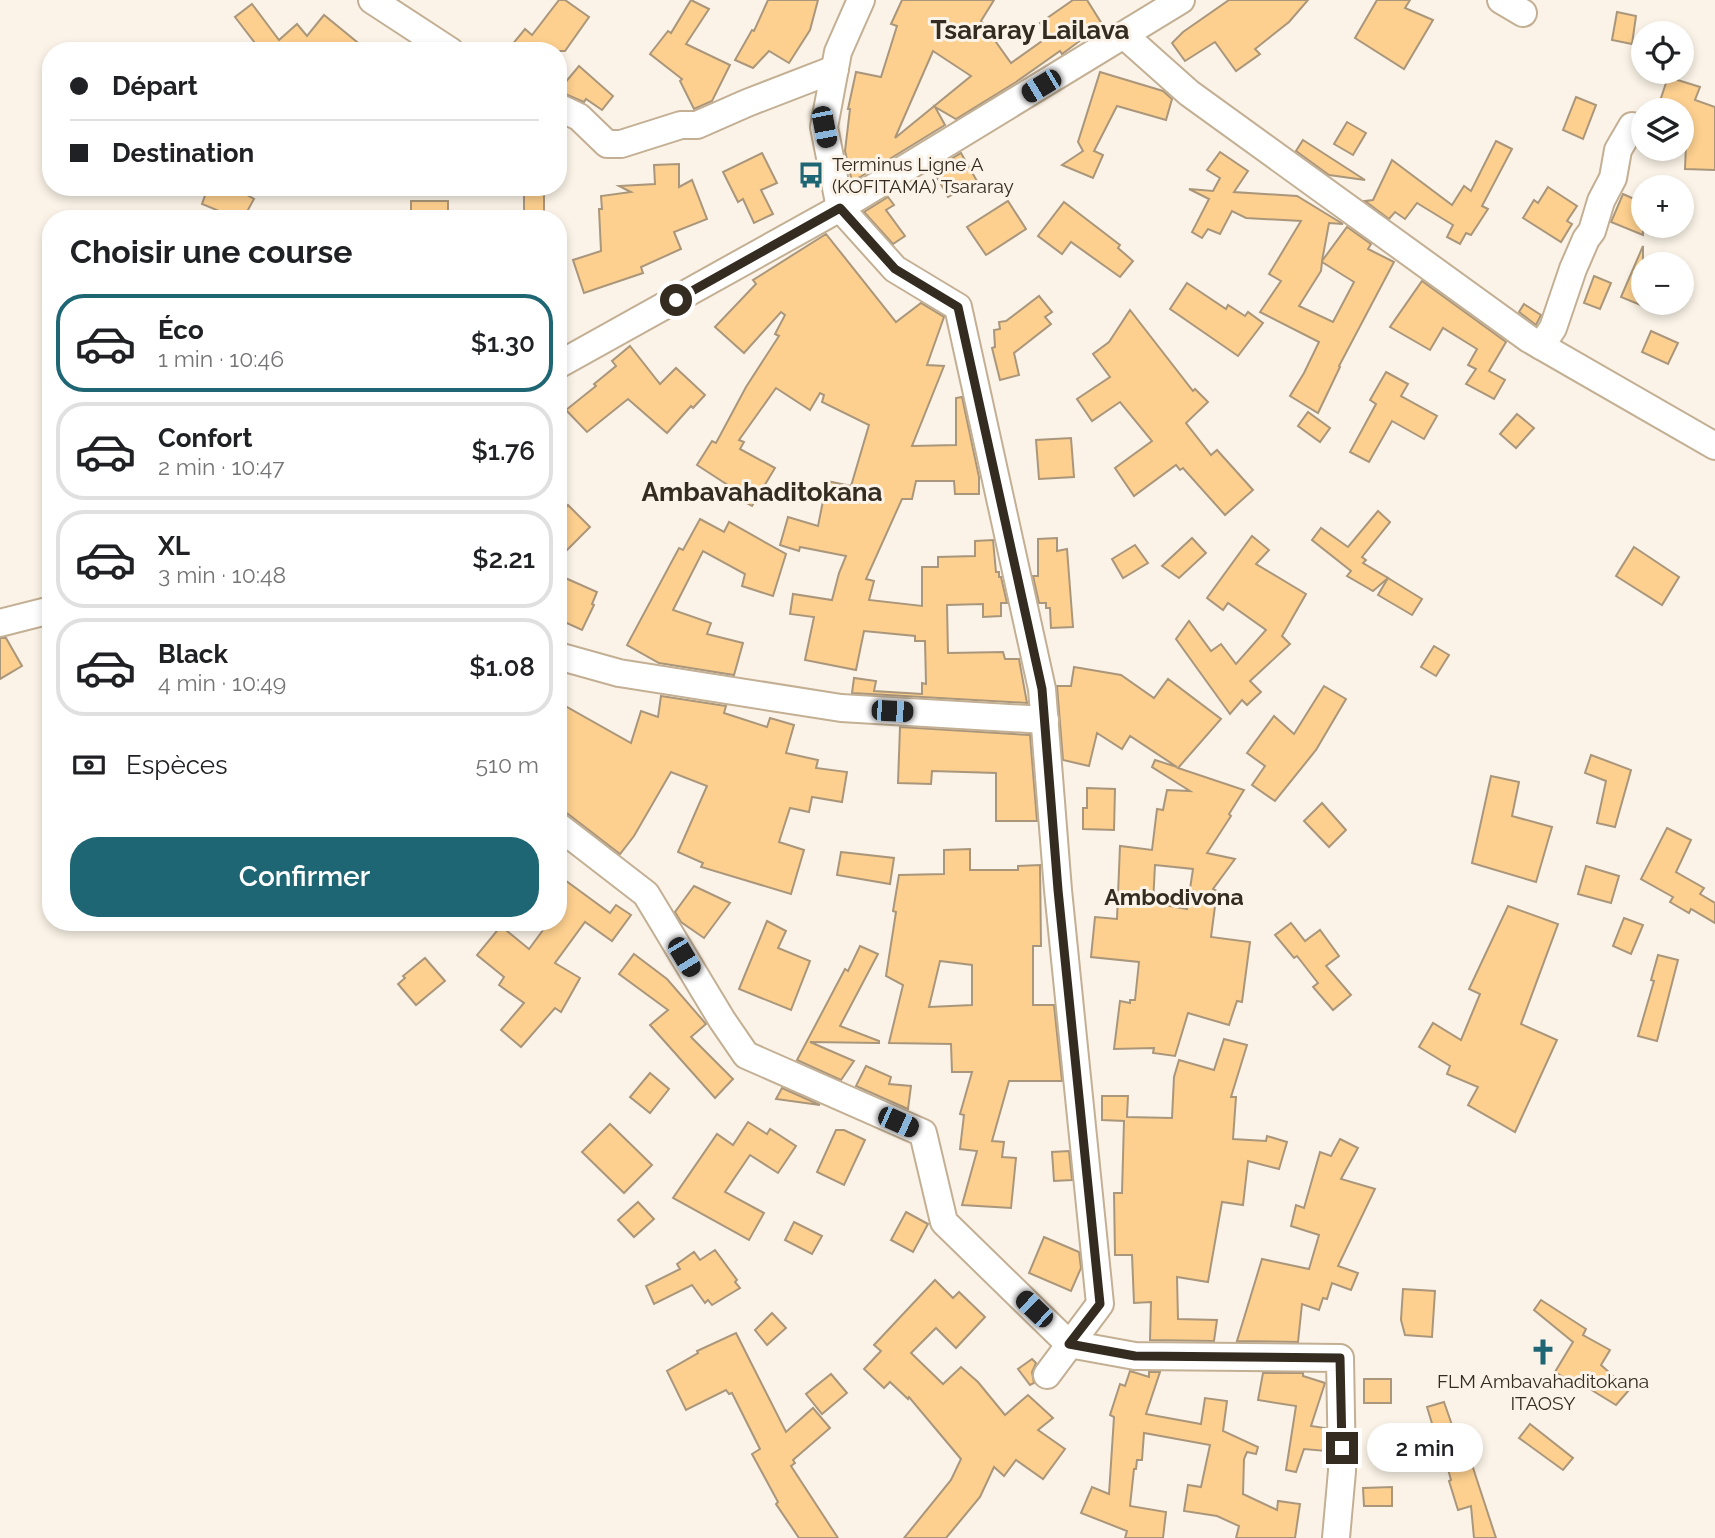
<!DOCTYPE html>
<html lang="fr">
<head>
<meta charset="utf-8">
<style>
  :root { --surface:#fff; --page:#f6f6f6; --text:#202124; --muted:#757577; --line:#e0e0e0; --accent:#1f6675 }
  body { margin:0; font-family:Raleway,sans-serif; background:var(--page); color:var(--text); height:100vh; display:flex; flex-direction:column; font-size:26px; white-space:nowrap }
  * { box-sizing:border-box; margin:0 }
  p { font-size:23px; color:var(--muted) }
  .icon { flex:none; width:38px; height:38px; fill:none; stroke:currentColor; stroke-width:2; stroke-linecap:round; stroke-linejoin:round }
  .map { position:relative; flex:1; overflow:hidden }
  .sheet { position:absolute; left:42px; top:210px; width:525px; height:721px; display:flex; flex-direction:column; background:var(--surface); border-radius:28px; box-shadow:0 4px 10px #0003 }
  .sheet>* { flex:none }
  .hud { position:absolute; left:42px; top:42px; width:525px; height:154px; border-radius:28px; box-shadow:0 4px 10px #0003; display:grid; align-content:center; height:154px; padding:0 28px; background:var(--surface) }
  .buttons { position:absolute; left:1631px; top:21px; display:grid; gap:14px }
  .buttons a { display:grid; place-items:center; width:63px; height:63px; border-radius:50%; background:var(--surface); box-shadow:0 4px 10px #0003; font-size:35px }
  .end { position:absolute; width:32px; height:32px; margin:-16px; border:9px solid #342c20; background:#fff; box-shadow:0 0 0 4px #fff }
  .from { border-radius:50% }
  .bubble { position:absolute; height:49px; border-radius:24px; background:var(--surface); box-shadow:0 4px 10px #0003; font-size:23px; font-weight:600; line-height:49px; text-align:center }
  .car { position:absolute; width:21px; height:42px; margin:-21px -10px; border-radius:9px; box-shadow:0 0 5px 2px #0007; background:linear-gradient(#222 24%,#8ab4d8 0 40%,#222 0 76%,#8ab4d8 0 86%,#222 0) }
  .hud b { display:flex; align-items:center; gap:24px; height:66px; font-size:26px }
  .hud b+b { border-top:2px solid var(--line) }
  .hud i { width:18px; height:18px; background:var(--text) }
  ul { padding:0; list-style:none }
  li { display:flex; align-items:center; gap:21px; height:98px; margin:0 14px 10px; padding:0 14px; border:4px solid var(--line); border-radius:28px }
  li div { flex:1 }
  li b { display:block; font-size:26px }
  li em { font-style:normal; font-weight:600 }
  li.active { border-color:var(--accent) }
  li>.icon { width:63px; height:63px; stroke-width:1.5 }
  h2 { padding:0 28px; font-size:32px; line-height:84px }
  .pay { display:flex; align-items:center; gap:18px; height:77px; padding:0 28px; font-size:26px }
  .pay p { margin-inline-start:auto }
  .action { display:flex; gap:14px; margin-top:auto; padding:14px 28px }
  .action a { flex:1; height:80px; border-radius:28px; background:var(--accent); color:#fff; font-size:28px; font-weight:600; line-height:80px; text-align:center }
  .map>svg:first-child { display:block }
  .building { fill:#fdd08f; stroke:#aa967b; stroke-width:2; fill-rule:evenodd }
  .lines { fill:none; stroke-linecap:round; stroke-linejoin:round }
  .street-casing { stroke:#c3af93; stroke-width:30 }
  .street { stroke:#fff; stroke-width:26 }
  .route { stroke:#342c20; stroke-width:9 }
  .labels { text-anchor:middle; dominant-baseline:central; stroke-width:6; stroke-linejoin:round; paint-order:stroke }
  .poi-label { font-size:19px; fill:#342c20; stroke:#fbf3e7; text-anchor:start }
  .quarter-label { font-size:23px; font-weight:bold; fill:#342c20; stroke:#fbf3e7 }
  .district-label { font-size:26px; font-weight:bold; fill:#342c20; stroke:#fbf3e7 }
</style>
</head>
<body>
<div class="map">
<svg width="1715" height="1538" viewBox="0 0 1715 1538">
  <rect width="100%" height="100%" fill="#fbf3e7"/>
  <g class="building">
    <polygon points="559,0 565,0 589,17 565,51 507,51 525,29 532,35"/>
    <polygon points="691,0 709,9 686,44 730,65 712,101 694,109 680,81 682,79 650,54 668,31 671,33"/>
    <polygon points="768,0 818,0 810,30 789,63 769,51 753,68 735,60 752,30 754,31"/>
    <path d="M902,0H994L981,21L1011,63L1049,36L1040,23L1073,0H1087L1102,24L1079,38L1081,40L1062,54L1060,51L1016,82L956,119L935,107L945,125L852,182L845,151L850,109H848L856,72L881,77L897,26L891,24ZM933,51L971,76L895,138Z"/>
    <polygon points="1229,0 1308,0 1289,22 1255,49 1260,54 1236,71 1215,42 1185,61 1172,43 1183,32"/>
    <polygon points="1377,0 1410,0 1405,8 1433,20 1404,69 1355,38"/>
    <polygon points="252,4 279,40 297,24 307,36 324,15 368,51 261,51 235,17"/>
    <polygon points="1617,12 1636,16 1632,44 1612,40"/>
    <polygon points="579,66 613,96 602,110 586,99 584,102 558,91"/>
    <polygon points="1100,72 1163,91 1172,99 1166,120 1117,106 1094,151 1103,155 1093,178 1062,165 1083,151 1078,142"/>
    <polygon points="1668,77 1700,87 1695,100 1715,107 1715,170 1685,169 1687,119 1682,118 1682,110 1657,110"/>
    <polygon points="1576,97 1596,105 1583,139 1563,130"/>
    <polygon points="1347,122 1366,133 1353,155 1334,144"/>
    <polygon points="1303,140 1365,180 1329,175 1296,151"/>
    <polygon points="1496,141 1512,149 1482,206 1488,209 1471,235 1466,233 1460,244 1447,237 1453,225 1417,203 1405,219 1395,212 1389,219 1365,201 1373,200 1392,160 1452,205 1464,186 1471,191"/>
    <path d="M1220,152L1248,171L1234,192L1297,196L1343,224L1329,223L1322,261L1347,227L1371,244L1368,249L1394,262L1339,366L1340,367L1318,413L1290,396L1304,373L1319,342L1260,312L1281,281L1269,274L1301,221L1246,218L1232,211L1220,234L1208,229L1202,238L1192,232L1209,199L1189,189L1213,191L1220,178L1207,170ZM1322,262L1354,282L1333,322L1299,306L1321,271Z"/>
    <polygon points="762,153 777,183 761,190 773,214 754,223 743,199 738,202 723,172"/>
    <polygon points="961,153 977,181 948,197 933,170"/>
    <polygon points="679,164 679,187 692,180 707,219 674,232 681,249 641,267 643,273 584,293 573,260 601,251 599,209 602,209 601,196 631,192 619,186 655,184 654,165"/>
    <polygon points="208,187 233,187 254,199 243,219 221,219 224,213 202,204"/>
    <polygon points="1548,187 1577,206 1567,221 1572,224 1561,242 1523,218 1534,200 1538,203"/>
    <rect x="524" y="194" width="20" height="25"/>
    <polygon points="1623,194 1643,203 1643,235 1611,222"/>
    <polygon points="888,197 894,205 886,210 905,236 893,244 864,212"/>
    <rect x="411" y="201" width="37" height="18"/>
    <polygon points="1008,201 1026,229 986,255 967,227"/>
    <polygon points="1064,202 1120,245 1118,248 1133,261 1120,277 1071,242 1062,254 1038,236"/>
    <polygon points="826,234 896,322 921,303 944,317 927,365 944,366 912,446 956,445 956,398 962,397 979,477 979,494 955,494 954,481 916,481 912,499 902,499 866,579 874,581 869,600 922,606 922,567 938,567 938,557 975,556 975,541 993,540 996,572 999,572 999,577 1001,577 1007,603 1001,603 1001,616 983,617 983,604 947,605 948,653 1003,652 1005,659 1019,659 1027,703 852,693 854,678 876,681 874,691 922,694 922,683 926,684 925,641 915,641 915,636 864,631 856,670 805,660 814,617 790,614 793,594 832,600 839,573 846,556 800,547 799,551 780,545 788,517 818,526 827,481 851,486 869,425 822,402 824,395 820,393 810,410 776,388 739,440 744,442 740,449 775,468 752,506 734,496 737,491 697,465 712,441 716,443 746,387 779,336 775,334 785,315 781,312 744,353 715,327 756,284 753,280"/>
    <polygon points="1643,246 1643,306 1621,297"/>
    <polygon points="1594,276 1611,283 1600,309 1584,303"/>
    <polygon points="1422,281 1506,342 1489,371 1505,380 1494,399 1466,384 1476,369 1468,365 1477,349 1443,328 1430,350 1390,327"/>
    <polygon points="1187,283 1226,309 1228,305 1245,316 1248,312 1263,323 1238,356 1170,309"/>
    <polygon points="1039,296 1052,312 1045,317 1051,324 1014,353 1019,375 1000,380 992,348 995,347 994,330 1000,329 999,322 1006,321"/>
    <polygon points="1524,304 1541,315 1536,325 1519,312"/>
    <polygon points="1130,310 1193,391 1195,389 1208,402 1186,423 1211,455 1217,450 1253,490 1225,515 1183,468 1180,470 1176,465 1134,496 1115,468 1152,441 1120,402 1092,421 1077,399 1110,377 1093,354 1109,342"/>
    <polygon points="1651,331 1678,343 1668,364 1642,352"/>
    <polygon points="630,346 660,384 676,368 705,395 693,408 691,406 667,433 628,399 587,432 566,410 596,386 594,384 616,366 612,361"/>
    <polygon points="1386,372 1408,384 1401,396 1437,416 1424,439 1392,421 1369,462 1350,452 1376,404 1370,400"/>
    <polygon points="1308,412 1330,428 1320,442 1298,426"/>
    <polygon points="1517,414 1534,428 1516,448 1500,434"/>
    <polygon points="1071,438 1074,477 1039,479 1036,440"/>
    <polygon points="568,505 590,527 558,559 558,516"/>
    <polygon points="1378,511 1390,522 1362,557 1366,560 1363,563 1388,578 1373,591 1347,576 1351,571 1312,540 1321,528 1348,547"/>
    <polygon points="700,519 724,532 729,522 786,554 773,596 742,586 745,574 703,551 673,610 711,623 707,634 743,643 734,675 659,663 627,645 679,548 683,550"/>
    <polygon points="1252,536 1269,550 1256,564 1306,594 1282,636 1290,644 1250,681 1261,692 1247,705 1242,700 1230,714 1176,639 1189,621 1211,651 1221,644 1236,664 1266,630 1228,603 1223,610 1207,598"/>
    <polygon points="1057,538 1057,551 1067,549 1073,627 1051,628 1050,608 1046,608 1046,603 1039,603 1033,576 1038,576 1038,539"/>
    <polygon points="1192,538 1206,553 1179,578 1162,566"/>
    <polygon points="1135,545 1148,563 1123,578 1112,559"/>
    <polygon points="1634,547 1679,577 1662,605 1616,576"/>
    <polygon points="563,577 597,592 592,604 594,605 582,630 558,619 558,588"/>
    <polygon points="1388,578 1422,599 1412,615 1378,595"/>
    <polygon points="0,638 6,638 22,666 0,679"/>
    <polygon points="1434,646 1449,655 1436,676 1421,667"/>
    <path d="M1074,667L1121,675L1154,698L1168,679L1221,719L1178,768L1244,790L1229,814L1231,816L1207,853L1235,859L1213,889L1217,891L1211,937L1250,942L1242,1002L1237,1001L1229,1025L1188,1013L1175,1056L1153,1053L1154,1048L1114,1049L1120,1001L1130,1003V1000H1135L1139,962L1091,957L1095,917L1117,919L1120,846L1152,850L1157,809L1163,810L1167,790L1190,791L1152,767L1155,760L1177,767L1130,736L1122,749L1097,733L1089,766L1063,760L1057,686H1071ZM1155,865L1193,869L1187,909L1153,903Z"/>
    <polygon points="1324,686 1346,699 1316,750 1275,801 1252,785 1265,766 1247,753 1274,716 1294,734"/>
    <polygon points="661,696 726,706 724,713 767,727 770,718 794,725 786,753 818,760 816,768 847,772 842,802 812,797 809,812 790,808 779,842 804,850 791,894 701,867 703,863 678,852 707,786 671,772 634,836 620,854 568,814 558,811 558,702 631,743 641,711 658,717"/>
    <polygon points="900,727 1030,735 1037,821 996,821 996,773 932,771 931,784 898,783"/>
    <polygon points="1591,755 1631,770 1615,827 1597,823 1606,781 1585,773"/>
    <polygon points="1491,776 1519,782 1512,816 1552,827 1536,882 1472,863"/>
    <polygon points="1087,788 1115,789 1114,830 1083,829 1083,808 1087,808"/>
    <polygon points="1322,803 1346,830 1329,847 1304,821"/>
    <polygon points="1667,828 1691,840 1676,872 1704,888 1700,894 1715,903 1715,923 1691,909 1689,913 1670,902 1673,897 1641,879"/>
    <path d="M970,849V870H1018V866L1040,865L1041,946H1033V1005H1054L1062,1081H1009L992,1141L1004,1142L1002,1157L1016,1158L1011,1208L962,1205L977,1151L960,1149L964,1115L960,1114L972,1072H952L951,1044L889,1043L903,985L886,976L896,912L893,911L899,875L944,874V850ZM940,961L972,965V1005L929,1007Z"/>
    <polygon points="841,852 894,858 890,884 837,875"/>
    <polygon points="1586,866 1619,876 1611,903 1578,894"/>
    <polygon points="558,875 610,913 616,905 631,915 612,941 585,922 555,963 580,978 561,1012 555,1008 521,1047 501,1030 524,1003 499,985 504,977 477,955 501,926 529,949 549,922 558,922"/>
    <polygon points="694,886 730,903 704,938 681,922 675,912"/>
    <polygon points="1508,906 1558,924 1521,1024 1557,1040 1515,1132 1468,1105 1478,1087 1447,1074 1450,1066 1419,1047 1433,1023 1461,1040 1480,994 1469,989"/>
    <polygon points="1624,918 1643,925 1631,954 1613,946"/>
    <polygon points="767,921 786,931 778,948 810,961 791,1010 739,989"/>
    <polygon points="1291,923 1305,941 1320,930 1339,956 1326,966 1351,995 1333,1010 1313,987 1318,983 1297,956 1294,958 1275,935"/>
    <polygon points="860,946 878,954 840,1026 879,1041 879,1043 810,1042 854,1061 841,1080 797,1060 845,969 848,971"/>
    <polygon points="634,954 667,979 706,1024 691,1037 733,1079 715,1098 650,1025 668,1010 619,974"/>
    <polygon points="1658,955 1678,960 1657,1041 1638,1036 1654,981 1651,980"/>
    <polygon points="425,958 445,981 416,1005 398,984 405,978 403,976"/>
    <polygon points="1224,1039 1247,1045 1231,1097 1236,1097 1233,1139 1266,1141 1267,1136 1287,1142 1279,1169 1248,1161 1243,1205 1222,1202 1208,1282 1177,1277 1178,1319 1217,1320 1214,1341 1150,1340 1151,1302 1134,1303 1132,1255 1115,1255 1114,1193 1122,1193 1124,1121 1102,1120 1102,1096 1128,1096 1127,1117 1172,1118 1174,1077 1179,1060 1214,1070"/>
    <polygon points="866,1066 891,1077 889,1084 911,1086 908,1109 856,1086"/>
    <polygon points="650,1073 669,1089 650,1113 630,1097"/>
    <polygon points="782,1088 820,1105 776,1099"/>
    <polygon points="748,1122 767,1134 770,1129 796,1146 778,1173 750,1155 725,1192 764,1213 749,1240 673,1198 717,1134 733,1145"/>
    <polygon points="610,1124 652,1165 624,1193 582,1152"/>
    <polygon points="836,1130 844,1130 865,1140 844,1185 817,1172"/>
    <polygon points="1340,1139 1358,1148 1341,1179 1375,1189 1338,1266 1358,1273 1351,1290 1332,1283 1327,1299 1323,1298 1319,1310 1302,1304 1298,1342 1237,1341 1262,1259 1309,1269 1319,1235 1291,1226 1296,1205 1304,1208 1320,1152 1331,1156"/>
    <polygon points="1069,1151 1072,1180 1054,1181 1052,1152"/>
    <polygon points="638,1202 654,1219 634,1237 618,1220"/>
    <polygon points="906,1212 928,1224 913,1252 891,1240"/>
    <polygon points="794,1222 822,1236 812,1254 785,1240"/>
    <polygon points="1044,1237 1079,1252 1081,1268 1071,1291 1029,1273"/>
    <polygon points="715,1250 737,1280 735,1282 740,1288 712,1305 708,1300 705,1303 692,1285 654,1304 646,1286 680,1269 677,1264 694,1252 700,1260"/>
    <polygon points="935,1280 953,1298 959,1292 985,1317 956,1348 936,1328 911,1353 943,1384 961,1367 978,1382 1005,1415 1028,1395 1053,1418 1038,1430 1065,1449 1043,1479 1016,1460 1004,1476 994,1467 980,1497 946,1538 904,1538 951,1480 961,1459 909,1397 908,1399 890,1382 884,1388 864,1369 881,1351 874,1345"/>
    <polygon points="1403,1289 1435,1291 1432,1337 1405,1335 1401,1320"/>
    <polygon points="1541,1300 1586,1329 1583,1335 1610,1350 1601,1365 1629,1390 1616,1405 1572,1378 1570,1381 1555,1372 1573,1342 1534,1310"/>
    <polygon points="772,1313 786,1328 767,1345 755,1330"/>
    <polygon points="736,1333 786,1432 813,1408 830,1428 793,1460 795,1463 791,1466 838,1538 799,1538 776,1504 778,1502 752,1454 760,1449 732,1393 729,1394 726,1390 686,1410 667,1371 698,1353 697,1351"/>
    <polygon points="1032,1359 1036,1363 1032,1372 1034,1383 1030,1385 1018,1369"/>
    <polygon points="1130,1371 1149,1377 1149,1372 1160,1372 1146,1414 1201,1424 1205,1398 1227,1401 1223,1431 1258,1447 1256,1454 1247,1452 1244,1459 1243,1494 1277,1510 1278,1501 1300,1504 1295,1538 1236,1538 1239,1526 1217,1516 1184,1511 1188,1485 1201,1487 1210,1445 1144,1433 1142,1460 1137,1460 1136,1469 1134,1469 1130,1506 1166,1512 1163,1538 1125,1538 1127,1531 1081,1513 1092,1487 1109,1494 1114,1417 1110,1415 1120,1384 1125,1386"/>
    <polygon points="1263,1373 1303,1373 1303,1376 1325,1383 1311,1426 1325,1428 1326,1451 1304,1449 1296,1472 1286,1470 1296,1406 1258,1400"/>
    <polygon points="831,1374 847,1393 822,1414 806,1394"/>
    <rect x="1364" y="1379" width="27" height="24"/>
    <polygon points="1444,1402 1452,1425 1434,1430 1427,1407"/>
    <polygon points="1530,1424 1573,1458 1563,1470 1519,1438"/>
    <polygon points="1469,1455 1476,1477 1496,1538 1474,1538 1471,1506 1458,1510 1449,1481 1451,1480 1446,1462"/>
    <polygon points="1392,1487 1392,1506 1364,1506 1363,1488"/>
  </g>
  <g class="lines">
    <g class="street-casing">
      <g id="street">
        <polyline points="372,0 450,51"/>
        <polyline points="861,0 838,52 824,127 840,208 895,269 958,307 1042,689 1058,890 1100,1304 1047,1375"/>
        <polyline points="1501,0 1523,13"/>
        <polyline points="1125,36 1189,93 1529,339 1715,446"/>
        <polyline points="558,107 579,117 607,144 621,144 681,125 697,125 747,103 835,69"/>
        <polyline points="1541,346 1553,328 1573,269 1586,239 1592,231 1601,201 1613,178 1618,150 1632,126"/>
        <polyline points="558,365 840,208 1181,0"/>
        <polyline points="0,623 51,610"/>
        <polyline points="558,656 619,673 841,708 1045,720"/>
        <polyline points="558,826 646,894 722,1020 746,1055 923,1133 944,1222 1069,1344 1135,1356 1340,1358 1342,1471 1336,1538"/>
      </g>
    </g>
    <use href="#street" class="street"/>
  </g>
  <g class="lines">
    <polyline class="route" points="676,300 840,208 895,269 958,307 1042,689 1058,890 1100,1304 1069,1344 1135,1356 1340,1358 1342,1448"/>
  </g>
  <defs>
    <g id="bus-bare" transform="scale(2.1)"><path d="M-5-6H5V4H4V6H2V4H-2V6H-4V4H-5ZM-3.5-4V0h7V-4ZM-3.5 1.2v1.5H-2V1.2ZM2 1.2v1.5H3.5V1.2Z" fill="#1f6675" stroke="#fbf3e7" stroke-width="2.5" paint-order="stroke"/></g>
    <g id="church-bare" transform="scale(2.1)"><path d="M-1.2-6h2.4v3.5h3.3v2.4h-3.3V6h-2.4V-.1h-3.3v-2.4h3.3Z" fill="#1f6675" stroke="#fbf3e7" stroke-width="2.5" paint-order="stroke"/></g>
  </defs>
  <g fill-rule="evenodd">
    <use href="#bus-bare" x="811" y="175"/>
    <use href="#church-bare" x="1543" y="1352"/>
  </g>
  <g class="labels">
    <g class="poi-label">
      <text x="832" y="164">Terminus Ligne A<tspan x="832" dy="22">(KOFITAMA) Tsararay</tspan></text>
      <text x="1543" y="1381" text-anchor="middle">FLM Ambavahaditokana<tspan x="1543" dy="22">ITAOSY</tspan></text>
    </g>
    <g class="quarter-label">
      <text x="1174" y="896">Ambodivona</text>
    </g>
    <g class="district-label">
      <text x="1030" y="30">Tsararay Lailava</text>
      <text x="762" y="492">Ambavahaditokana</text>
    </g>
  </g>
</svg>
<div class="buttons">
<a><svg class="icon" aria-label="locate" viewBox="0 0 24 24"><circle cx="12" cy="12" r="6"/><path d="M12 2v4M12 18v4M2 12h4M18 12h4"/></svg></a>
<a><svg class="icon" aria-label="layers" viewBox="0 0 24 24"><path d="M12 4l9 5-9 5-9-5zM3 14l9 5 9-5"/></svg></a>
<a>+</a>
<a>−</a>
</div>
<i class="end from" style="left:676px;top:300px"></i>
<i class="end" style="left:1342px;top:1448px"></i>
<div class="bubble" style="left:1367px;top:1423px;width:116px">2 min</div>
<i class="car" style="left:1041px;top:86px;rotate:239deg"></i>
<i class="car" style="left:824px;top:127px;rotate:169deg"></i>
<i class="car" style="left:892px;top:711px;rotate:93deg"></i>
<i class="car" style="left:684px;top:957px;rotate:149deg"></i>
<i class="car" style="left:898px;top:1122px;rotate:114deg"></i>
<i class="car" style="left:1034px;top:1309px;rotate:314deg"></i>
<div class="hud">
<b><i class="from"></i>Départ</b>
<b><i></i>Destination</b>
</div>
<section class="sheet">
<h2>Choisir une course</h2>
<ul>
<li class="active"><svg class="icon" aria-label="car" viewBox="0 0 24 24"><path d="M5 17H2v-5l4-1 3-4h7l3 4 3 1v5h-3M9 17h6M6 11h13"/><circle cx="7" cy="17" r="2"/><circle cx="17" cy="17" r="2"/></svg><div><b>Éco</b><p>1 min · 10:46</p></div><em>$1.30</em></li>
<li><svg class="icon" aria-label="car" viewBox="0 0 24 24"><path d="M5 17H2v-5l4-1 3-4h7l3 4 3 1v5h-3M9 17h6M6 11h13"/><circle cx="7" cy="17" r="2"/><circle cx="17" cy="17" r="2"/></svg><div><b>Confort</b><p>2 min · 10:47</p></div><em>$1.76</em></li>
<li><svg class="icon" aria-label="car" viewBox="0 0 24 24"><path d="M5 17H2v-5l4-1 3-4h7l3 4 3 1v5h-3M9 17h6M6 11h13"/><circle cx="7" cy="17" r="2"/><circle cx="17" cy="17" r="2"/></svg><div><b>XL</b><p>3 min · 10:48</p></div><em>$2.21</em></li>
<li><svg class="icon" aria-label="car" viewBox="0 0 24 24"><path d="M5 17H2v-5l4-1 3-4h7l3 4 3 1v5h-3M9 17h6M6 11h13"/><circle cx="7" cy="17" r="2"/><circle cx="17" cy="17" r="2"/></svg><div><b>Black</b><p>4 min · 10:49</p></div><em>$1.08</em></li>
</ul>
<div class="pay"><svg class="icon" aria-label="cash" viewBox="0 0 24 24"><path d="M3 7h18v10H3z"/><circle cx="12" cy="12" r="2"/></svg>Espèces<p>510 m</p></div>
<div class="action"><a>Confirmer</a></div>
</section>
</div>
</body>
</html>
